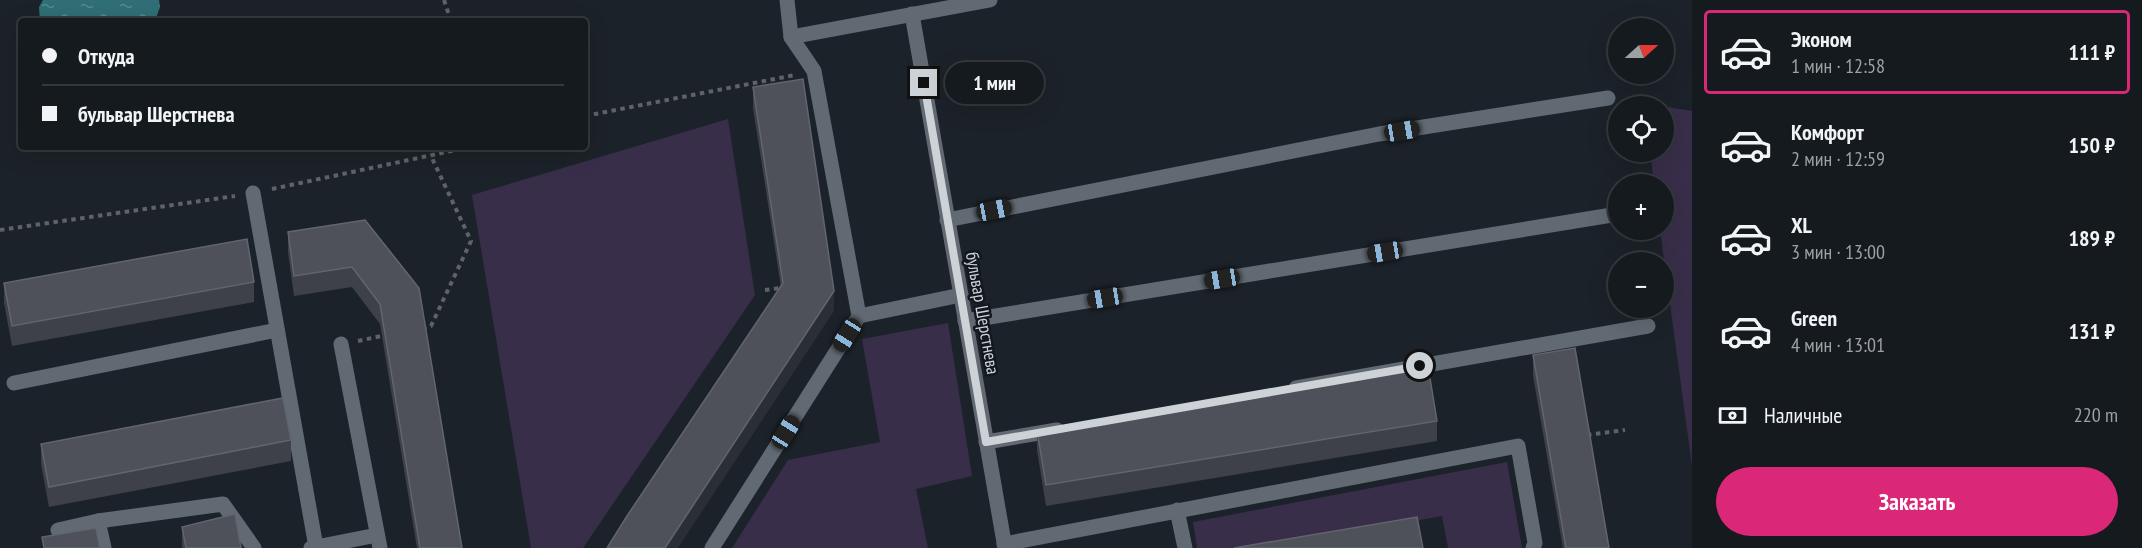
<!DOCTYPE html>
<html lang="ru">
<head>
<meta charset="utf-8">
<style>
  :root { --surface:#151a1f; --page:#22272c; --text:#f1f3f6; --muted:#9da1a4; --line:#34383d; --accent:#db2777 }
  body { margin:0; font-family:"PT Sans Narrow",sans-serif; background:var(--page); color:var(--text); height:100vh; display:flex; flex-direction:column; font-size:22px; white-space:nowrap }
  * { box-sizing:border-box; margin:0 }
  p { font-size:20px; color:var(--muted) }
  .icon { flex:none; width:33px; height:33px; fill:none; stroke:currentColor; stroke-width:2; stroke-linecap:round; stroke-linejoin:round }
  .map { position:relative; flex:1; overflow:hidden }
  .drawer { display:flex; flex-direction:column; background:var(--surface); width:450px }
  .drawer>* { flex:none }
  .guide { position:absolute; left:18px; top:18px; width:570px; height:132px; border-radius:6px; box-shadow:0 6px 24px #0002,0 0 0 2px var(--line); display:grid; align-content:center; height:132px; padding:0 24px; background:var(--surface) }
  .needle { width:39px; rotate:69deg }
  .tools { position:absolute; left:1608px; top:18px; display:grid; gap:12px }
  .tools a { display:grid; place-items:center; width:66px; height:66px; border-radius:50%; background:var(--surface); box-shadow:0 6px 24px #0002,0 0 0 2px var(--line); font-size:30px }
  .end { position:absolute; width:27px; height:27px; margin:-14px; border:8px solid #cdd2d7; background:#111; box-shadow:0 0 0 3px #111 }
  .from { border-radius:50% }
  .bubble { position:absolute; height:42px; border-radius:21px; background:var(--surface); box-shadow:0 6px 24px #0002,0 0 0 2px var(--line); font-size:20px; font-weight:700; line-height:42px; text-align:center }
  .car { position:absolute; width:18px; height:36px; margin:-18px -9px; border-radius:8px; box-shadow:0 0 4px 2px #0007; background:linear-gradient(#222 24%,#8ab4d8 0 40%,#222 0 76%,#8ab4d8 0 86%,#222 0) }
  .guide b { display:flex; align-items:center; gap:21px; height:57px; font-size:22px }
  .guide b+b { border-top:2px solid var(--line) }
  .guide i { width:15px; height:15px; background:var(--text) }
  ul { padding:10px 0 0; list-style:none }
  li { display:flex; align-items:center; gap:18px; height:84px; margin:0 12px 9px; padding:0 12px; border:3px solid transparent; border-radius:6px }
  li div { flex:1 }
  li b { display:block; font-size:22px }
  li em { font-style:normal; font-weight:700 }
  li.active { border-color:var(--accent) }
  li>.icon { width:54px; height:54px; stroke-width:1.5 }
  .pay { display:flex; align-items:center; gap:15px; height:66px; padding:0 24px; font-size:22px }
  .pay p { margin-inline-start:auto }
  .action { display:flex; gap:12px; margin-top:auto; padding:12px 24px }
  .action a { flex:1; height:69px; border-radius:36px; background:var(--accent); color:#fff; font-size:24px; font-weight:700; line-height:69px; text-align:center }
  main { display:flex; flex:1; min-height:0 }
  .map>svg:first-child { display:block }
  .grass { fill:#382e49 }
  .water { fill:url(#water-ripples) }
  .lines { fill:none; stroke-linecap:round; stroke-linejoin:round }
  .path { stroke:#5e636a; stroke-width:4; stroke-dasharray:4.5 4.5; stroke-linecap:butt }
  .minor { stroke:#616972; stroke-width:15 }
  .wall { fill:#3f414a }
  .shaded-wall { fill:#2a2e36 }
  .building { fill:#4e5159; stroke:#62656d; stroke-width:1.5 }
  .route { stroke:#cdd2d7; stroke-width:8 }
  .labels { text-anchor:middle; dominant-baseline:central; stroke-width:5; stroke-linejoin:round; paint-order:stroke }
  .street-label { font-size:18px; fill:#cdd2d7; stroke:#121820 }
</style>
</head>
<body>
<main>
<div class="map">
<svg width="1692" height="548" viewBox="0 0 1692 548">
  <defs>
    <pattern id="water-ripples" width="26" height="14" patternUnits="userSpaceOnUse" patternTransform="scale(1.5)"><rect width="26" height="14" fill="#2f6f75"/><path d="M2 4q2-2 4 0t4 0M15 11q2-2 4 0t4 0" fill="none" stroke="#56898e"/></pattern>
  </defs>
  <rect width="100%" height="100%" fill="#1c2229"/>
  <g class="grass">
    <polygon points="1643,103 1692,111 1692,466 1660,230 1664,230 1664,184 1654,184 1650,152 1664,152 1664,106 1644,106"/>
    <polygon points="728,119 755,295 583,548 531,548 472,195"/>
    <polygon points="948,323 972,476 916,489 928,548 732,548 788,460 880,442 862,339"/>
    <polygon points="1507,462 1522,548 1448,548 1442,516 1263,548 1197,548 1193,522"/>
  </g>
  <polygon class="water" points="43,0 159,0 160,7 155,21 40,21 39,7"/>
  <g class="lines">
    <g class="path">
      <polyline points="444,0 451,21"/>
      <polyline points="585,116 795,75"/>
      <polyline points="272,189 470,147"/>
      <polyline points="0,230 235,196"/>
      <polyline points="765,290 781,288"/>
      <polyline points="422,328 431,326 471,241 431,156"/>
      <polyline points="358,341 381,336"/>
      <polyline points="1587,435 1625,430"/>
    </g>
    <g class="minor">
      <polyline points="787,0 791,37"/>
      <polyline points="912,14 1005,548"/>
      <polyline points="253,193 316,547"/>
      <polyline points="947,220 1379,134 1608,98"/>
      <polyline points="859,316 961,295"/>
      <polyline points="965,321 1618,214"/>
      <polyline points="341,344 380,548"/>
      <polyline points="14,383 277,330"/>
      <polyline points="1296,388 1648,326"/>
      <polyline points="986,442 1057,430"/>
      <polyline points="1177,510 1185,548"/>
      <polyline points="98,521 104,548"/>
      <polyline points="58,530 98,521 223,504 254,548"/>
      <polyline points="1004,544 1518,446 1535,543 1533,548"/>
      <polyline points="311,548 377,535"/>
      <polyline points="712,548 859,316 814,71 791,37 990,0"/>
    </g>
  </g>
  <g class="wall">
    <polygon points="753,87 834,311 781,287 753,108"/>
    <polygon points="365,220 462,548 417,548 380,324 352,287 294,296 288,252 288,232"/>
    <polygon points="254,282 254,302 12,346 4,303 4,283"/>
    <polygon points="1533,355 1609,548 1563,548 1533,376"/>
    <polygon points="1437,421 1437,441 1046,506 1037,450 1037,430"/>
    <polygon points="291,440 291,461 49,507 41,464 41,444"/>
    <polygon points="182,527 241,548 182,548"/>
  </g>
  <polygon class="shaded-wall" points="834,291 834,311 678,548 665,548"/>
  <g class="building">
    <polygon points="803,79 834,291 665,548 607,548 627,516 783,283 753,87"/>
    <polygon points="365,220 419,288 462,548 420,548 380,304 352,267 294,276 288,232"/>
    <polygon points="247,239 254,282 12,326 4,283"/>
    <polygon points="1575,348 1609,548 1566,548 1533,355"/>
    <polygon points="1428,366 1437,421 1046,485 1037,430"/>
    <polygon points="283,398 291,440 49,487 41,444"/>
    <polygon points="235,514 241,548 186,548 182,527"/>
    <polygon points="1417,517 1423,548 1234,548"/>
    <polygon points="96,528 100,548 44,548 42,537"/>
  </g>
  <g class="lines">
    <polyline class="route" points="924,83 986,442 1420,366"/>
  </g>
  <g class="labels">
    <g class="street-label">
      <text transform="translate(983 313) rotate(80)">бульвар Шерстнева</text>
    </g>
  </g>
</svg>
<div class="tools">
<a><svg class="needle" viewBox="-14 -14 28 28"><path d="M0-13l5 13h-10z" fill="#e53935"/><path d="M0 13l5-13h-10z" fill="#9da1a4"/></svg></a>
<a><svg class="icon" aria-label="locate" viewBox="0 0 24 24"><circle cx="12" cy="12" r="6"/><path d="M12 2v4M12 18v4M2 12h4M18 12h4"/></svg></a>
<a>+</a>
<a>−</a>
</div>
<i class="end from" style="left:1420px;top:366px"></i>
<i class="end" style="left:924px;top:83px"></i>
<div class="bubble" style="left:945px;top:62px;width:99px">1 мин</div>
<i class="car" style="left:1402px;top:131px;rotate:81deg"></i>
<i class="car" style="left:994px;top:210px;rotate:79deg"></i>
<i class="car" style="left:1385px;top:252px;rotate:261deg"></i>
<i class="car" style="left:1222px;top:279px;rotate:261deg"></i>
<i class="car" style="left:1105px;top:298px;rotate:261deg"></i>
<i class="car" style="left:847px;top:335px;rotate:212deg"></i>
<i class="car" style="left:786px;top:432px;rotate:32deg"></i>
<div class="guide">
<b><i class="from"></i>Откуда</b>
<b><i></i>бульвар Шерстнева</b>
</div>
</div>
<section class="drawer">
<ul>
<li class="active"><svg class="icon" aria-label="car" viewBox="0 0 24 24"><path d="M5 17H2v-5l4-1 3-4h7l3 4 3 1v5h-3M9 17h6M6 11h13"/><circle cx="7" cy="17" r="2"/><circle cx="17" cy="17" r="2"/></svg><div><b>Эконом</b><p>1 мин · 12:58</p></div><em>111 ₽</em></li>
<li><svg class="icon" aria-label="car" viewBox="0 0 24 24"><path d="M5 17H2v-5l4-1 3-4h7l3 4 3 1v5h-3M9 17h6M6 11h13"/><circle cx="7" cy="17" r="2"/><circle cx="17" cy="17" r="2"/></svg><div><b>Комфорт</b><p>2 мин · 12:59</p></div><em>150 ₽</em></li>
<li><svg class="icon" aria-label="car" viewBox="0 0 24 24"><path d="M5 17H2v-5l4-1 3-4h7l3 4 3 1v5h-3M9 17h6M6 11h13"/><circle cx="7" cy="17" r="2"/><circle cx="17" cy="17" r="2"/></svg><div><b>XL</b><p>3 мин · 13:00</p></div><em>189 ₽</em></li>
<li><svg class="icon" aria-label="car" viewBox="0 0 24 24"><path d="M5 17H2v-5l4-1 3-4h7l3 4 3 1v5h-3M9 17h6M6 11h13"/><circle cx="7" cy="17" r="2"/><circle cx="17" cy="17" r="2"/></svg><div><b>Green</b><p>4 мин · 13:01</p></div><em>131 ₽</em></li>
</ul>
<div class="pay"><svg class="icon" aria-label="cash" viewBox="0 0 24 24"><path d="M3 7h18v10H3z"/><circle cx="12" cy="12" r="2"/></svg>Наличные<p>220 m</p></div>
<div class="action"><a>Заказать</a></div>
</section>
</main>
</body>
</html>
